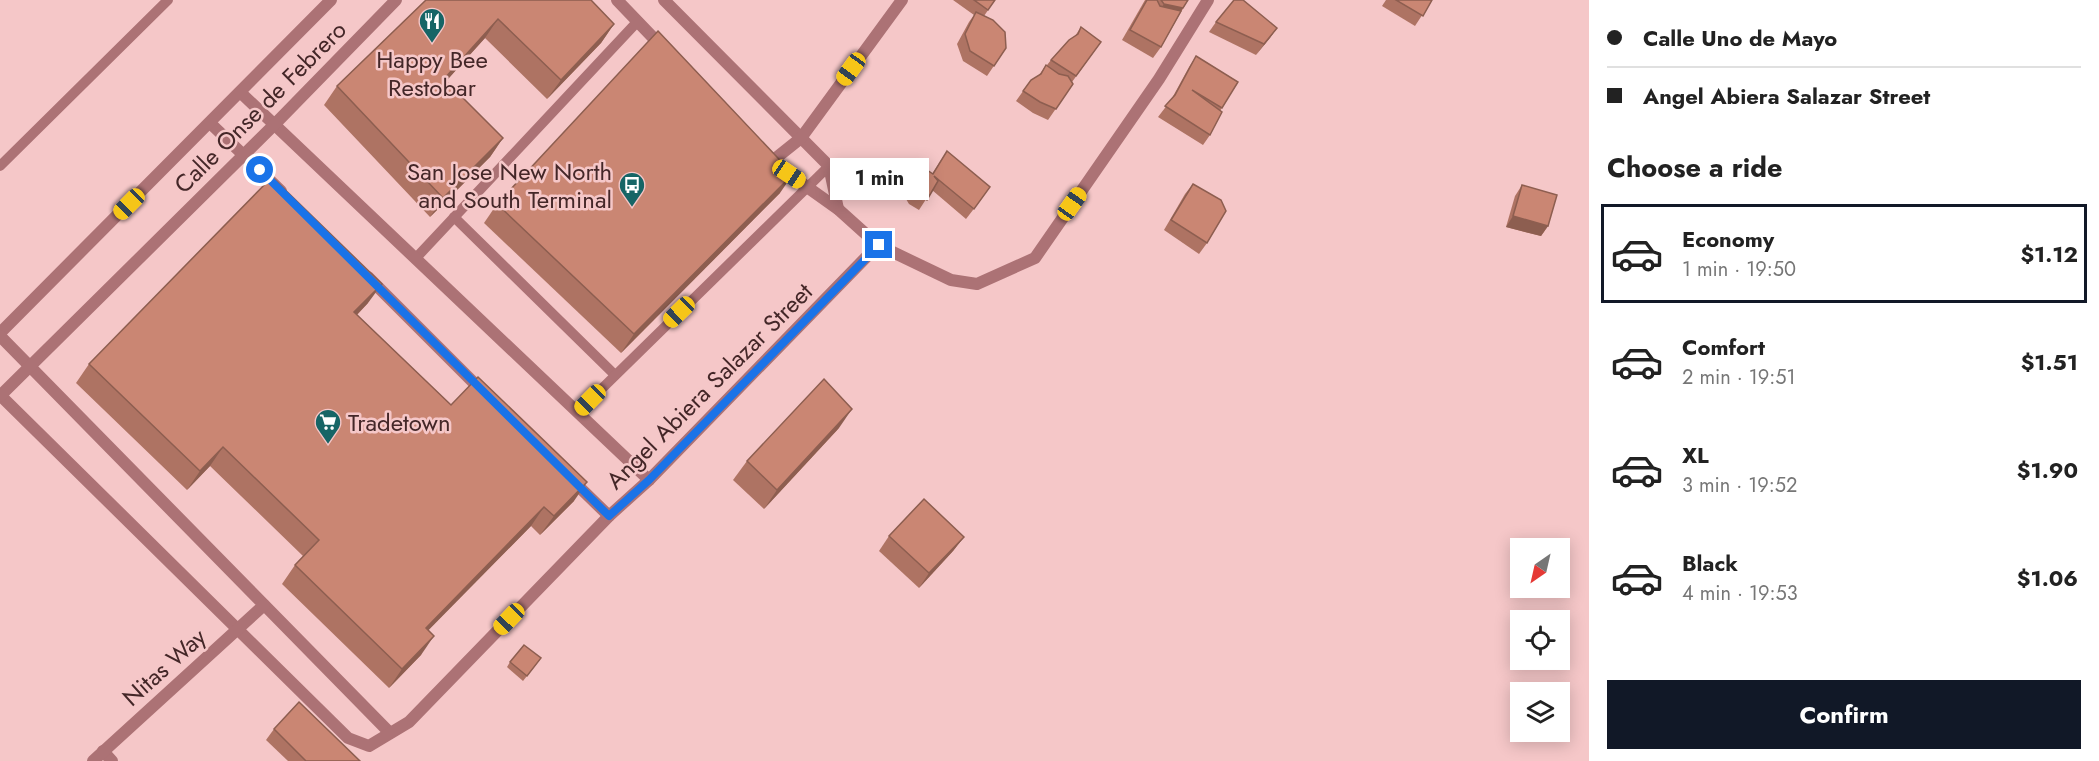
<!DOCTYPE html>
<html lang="en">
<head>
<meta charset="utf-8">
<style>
  :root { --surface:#fff; --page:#f2f2f2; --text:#222; --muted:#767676; --line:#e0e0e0; --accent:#111827 }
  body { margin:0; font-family:Jost,sans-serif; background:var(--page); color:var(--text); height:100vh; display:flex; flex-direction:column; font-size:22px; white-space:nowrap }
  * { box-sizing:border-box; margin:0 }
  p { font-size:20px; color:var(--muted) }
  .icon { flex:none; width:33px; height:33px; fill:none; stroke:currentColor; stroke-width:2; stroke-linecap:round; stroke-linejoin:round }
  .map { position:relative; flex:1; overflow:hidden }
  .details { display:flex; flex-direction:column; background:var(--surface); width:510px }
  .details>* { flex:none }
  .guide { display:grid; align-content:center; height:132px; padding:0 18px; background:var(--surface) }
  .needle { width:39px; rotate:214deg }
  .fabs { position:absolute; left:1510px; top:538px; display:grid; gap:12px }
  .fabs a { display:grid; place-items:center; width:60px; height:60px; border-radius:0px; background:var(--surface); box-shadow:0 3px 15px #0003; font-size:30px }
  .end { position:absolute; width:27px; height:27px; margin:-14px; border:8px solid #1a73e8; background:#fff; box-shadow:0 0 0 3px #fff }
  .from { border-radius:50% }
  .bubble { position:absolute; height:42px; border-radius:0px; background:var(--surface); box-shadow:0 3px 15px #0003; font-size:20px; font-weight:700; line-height:42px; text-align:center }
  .car { position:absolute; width:18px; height:36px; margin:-18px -9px; border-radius:8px; box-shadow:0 0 4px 2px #0007; background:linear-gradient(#f5c518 24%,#345 0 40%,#f5c518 0 76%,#345 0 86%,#f5c518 0) }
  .guide b { display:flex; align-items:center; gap:21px; height:57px; font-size:22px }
  .guide b+b { border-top:2px solid var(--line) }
  .guide i { width:15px; height:15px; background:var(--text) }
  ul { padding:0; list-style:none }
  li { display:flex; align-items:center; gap:18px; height:99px; margin:0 12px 9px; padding:0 6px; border:3px solid transparent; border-radius:0px }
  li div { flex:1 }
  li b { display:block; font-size:22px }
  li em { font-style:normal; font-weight:700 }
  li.on { border-color:var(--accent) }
  li>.icon { width:54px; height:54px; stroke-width:1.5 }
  h2 { padding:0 18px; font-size:27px; line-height:72px }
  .cta { display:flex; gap:12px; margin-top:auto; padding:12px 18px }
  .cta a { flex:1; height:69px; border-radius:0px; background:var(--accent); color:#fff; font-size:24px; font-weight:700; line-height:69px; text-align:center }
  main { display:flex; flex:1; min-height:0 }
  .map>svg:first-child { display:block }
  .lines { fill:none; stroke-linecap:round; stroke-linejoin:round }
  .lane { stroke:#ac7275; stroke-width:10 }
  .street { stroke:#ac7275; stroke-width:12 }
  .wall { fill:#ae7363 }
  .shaded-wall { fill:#8d5e50 }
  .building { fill:#ca8673; stroke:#8d5e50; stroke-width:1.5 }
  .route { stroke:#1a73e8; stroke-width:8 }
  .labels { text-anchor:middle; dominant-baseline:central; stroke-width:5; stroke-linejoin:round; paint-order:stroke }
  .poi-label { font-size:24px; fill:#442728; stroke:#f5c7c8 }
  .street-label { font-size:24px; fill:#442728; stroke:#f5c7c8 }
</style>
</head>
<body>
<main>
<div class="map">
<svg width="1589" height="761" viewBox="0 0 1589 761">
  <rect width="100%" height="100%" fill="#f5c7c8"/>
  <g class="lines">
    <g class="lane">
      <polyline points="0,166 168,0"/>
      <polyline points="454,217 615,375"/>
      <polyline points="416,258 638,21"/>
      <polyline points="578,412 829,166"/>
    </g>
    <g class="street">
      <polyline points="617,0 664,49"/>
      <polyline points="664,0 829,166 838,209"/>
      <polyline points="241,93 649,480"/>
      <polyline points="210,123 281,191"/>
      <polyline points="771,162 801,138 902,0"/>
      <polyline points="779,167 838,209 878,245 951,280 977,284 1035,258 1159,79 1208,0"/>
      <polyline points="368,277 485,394"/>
      <polyline points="0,333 331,0"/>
      <polyline points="0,336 390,733"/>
      <polyline points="0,395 348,738 369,746 409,722 609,516 649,480 878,245"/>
      <polyline points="0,396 275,124 396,0"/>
      <polyline points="572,480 609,516"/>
      <polyline points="103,751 112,761"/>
      <polyline points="93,761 264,605"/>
    </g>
  </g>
  <g class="wall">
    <polygon points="426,0 614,24 601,43 547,99 485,38 446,81 503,138 490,157 430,217 324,105 337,86"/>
    <polygon points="953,0 995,0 984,16 1006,48 987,76 963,61 957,44 969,22 974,15"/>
    <polygon points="1145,0 1188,0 1161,47 1153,58 1122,40"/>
    <polygon points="1386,0 1432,0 1415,26 1382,6"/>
    <polygon points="1216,22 1277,28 1256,55 1209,32"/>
    <polygon points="1081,27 1101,42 1072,82 1073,84 1048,120 1033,113 1016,101 1031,80 1039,75 1046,65 1047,65 1051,60 1075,36"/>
    <polygon points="1196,56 1238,82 1220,111 1210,135 1203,145 1158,117 1171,100 1189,67"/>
    <polygon points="947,151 983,197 966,219 932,190 919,210 909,204 903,194 910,183 932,174"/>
    <polygon points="1193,184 1207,243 1199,254 1164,230 1185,194"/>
    <polygon points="1522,185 1548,226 1541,236 1506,227 1515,196"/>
    <polygon points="780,193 621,353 484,223 497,204"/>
    <polygon points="368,303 357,315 451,405 574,501 540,535 531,526 428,630 421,655 389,688 282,584 295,565 303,556 210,466 187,490 76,383 89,364"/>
    <polygon points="839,428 764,509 733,480 747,461"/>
    <polygon points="889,536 964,537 953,551 919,588 879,551"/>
    <polygon points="541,658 523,681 507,667 510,662"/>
    <polygon points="274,729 360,761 288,761 266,740"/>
  </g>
  <g class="shaded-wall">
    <polygon points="1164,4 1183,8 1176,18 1157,14"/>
    <polygon points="498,19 485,38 431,98 444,79"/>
    <polygon points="614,24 601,43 547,99 561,80"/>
    <polygon points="1277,28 1270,38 1256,55 1264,44"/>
    <polygon points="503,138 490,157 430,217 443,198"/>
    <polygon points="793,174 780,193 621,353 634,334"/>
    <polygon points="1513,216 1548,226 1541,236 1506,227"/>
    <polygon points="382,284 368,303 341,331 354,312"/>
    <polygon points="852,409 839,428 764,509 777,490"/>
    <polygon points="223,447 210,466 187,490 200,471"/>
    <polygon points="587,482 574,501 540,535 554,516"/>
    <polygon points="544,507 531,526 412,647 426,628"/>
    <polygon points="964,537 953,551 919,588 929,573"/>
    <polygon points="434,636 421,655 389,688 402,669"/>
  </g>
  <g class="building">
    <polygon points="426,0 591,0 614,24 561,80 498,19 444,79 503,138 443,198 337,86"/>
    <polygon points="974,0 995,0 988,10"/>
    <polygon points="1147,0 1157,0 1160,6 1181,11 1161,47 1130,30"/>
    <polygon points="1161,0 1188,0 1183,8 1164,4"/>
    <polygon points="1234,0 1243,0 1277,28 1264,44 1216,22"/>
    <polygon points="1396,0 1432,0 1423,16"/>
    <polygon points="976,12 993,20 1005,32 1006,48 994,66 970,51 965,34"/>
    <polygon points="1081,27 1101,42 1076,76 1051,60 1069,40 1078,34"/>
    <polygon points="658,31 793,174 634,334 497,204"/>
    <polygon points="1196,56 1238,82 1222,108 1192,90 1222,112 1210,135 1165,106 1175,95"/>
    <polygon points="1046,65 1059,74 1068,76 1073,84 1056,109 1040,102 1023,91 1031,80 1041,74"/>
    <polygon points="947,151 990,187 974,209 934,176 938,181 927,200 916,194 910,183 924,168 933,174"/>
    <polygon points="272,177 382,284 354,312 451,405 478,377 587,482 554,516 544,507 426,628 434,636 402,669 295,565 319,540 223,447 200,471 89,364"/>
    <polygon points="1193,184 1221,200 1226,211 1207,243 1171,220"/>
    <polygon points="1522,185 1557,195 1548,226 1513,216"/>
    <polygon points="824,379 852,409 777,490 747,461"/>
    <polygon points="924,499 964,537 929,573 889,536"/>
    <polygon points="524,645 541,658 527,676 510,662"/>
    <polygon points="299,702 360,761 306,761 274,729"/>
  </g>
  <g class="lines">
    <polyline class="route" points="260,170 609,516 649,480 879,245"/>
  </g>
  <defs>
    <g id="restaurant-pin" transform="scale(1.35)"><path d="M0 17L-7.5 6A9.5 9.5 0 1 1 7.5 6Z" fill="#166566" stroke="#f5c7c8"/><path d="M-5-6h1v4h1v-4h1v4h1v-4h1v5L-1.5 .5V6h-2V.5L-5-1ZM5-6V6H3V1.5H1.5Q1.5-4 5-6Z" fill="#fff"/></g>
    <g id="bus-pin" transform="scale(1.35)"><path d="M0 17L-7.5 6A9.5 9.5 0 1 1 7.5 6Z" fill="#166566" stroke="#f5c7c8"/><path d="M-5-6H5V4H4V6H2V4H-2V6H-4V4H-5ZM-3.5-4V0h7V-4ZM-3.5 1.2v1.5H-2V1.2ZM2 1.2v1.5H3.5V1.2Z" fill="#fff"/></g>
    <g id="supermarket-pin" transform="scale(1.35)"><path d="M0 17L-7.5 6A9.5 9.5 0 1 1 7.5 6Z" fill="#166566" stroke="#f5c7c8"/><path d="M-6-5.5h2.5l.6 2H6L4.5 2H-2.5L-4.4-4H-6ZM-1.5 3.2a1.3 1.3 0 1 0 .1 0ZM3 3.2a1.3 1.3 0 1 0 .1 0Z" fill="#fff"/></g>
  </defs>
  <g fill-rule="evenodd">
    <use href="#restaurant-pin" x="432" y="21"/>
    <use href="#bus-pin" x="632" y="185"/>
    <use href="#supermarket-pin" x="328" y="422"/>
  </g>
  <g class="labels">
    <g class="poi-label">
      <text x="432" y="59">Happy Bee<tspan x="432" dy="28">Restobar</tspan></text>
      <text x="612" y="171" text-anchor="end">San Jose New North<tspan x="612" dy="28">and South Terminal</tspan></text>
      <text x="348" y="422" text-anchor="start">Tradetown</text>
    </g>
    <g class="street-label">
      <text transform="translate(260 107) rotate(-45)">Calle Onse de Febrero</text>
      <text transform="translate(709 386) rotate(-45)">Angel Abiera Salazar Street</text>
      <text transform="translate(164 667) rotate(-42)">Nitas Way</text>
    </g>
  </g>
</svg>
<div class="fabs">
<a><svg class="needle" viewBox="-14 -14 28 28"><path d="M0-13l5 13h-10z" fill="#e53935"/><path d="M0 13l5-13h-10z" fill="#767676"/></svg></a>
<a><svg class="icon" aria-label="locate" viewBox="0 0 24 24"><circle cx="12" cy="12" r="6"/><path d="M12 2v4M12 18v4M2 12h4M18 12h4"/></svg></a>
<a><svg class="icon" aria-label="layers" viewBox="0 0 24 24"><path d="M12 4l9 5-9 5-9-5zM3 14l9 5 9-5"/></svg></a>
</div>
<i class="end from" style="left:260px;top:170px"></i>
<i class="end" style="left:879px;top:245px"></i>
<div class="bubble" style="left:830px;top:158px;width:99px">1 min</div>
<i class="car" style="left:851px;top:69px;rotate:216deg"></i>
<i class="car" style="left:789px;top:174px;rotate:124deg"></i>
<i class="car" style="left:129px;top:204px;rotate:225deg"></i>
<i class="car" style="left:1072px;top:204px;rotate:35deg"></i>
<i class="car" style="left:679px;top:312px;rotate:226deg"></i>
<i class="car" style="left:590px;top:400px;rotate:225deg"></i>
<i class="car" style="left:509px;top:619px;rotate:224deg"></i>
</div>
<section class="details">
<div class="guide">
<b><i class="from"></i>Calle Uno de Mayo</b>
<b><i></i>Angel Abiera Salazar Street</b>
</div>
<h2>Choose a ride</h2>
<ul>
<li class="on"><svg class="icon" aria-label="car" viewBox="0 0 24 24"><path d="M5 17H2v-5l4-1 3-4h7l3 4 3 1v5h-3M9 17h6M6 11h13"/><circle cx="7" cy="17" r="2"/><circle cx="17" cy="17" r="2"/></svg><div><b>Economy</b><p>1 min · 19:50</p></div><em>$1.12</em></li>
<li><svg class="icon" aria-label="car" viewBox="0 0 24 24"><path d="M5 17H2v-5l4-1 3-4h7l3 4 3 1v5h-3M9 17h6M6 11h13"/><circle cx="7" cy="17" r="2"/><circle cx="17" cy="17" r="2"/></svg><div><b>Comfort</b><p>2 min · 19:51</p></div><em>$1.51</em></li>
<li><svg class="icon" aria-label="car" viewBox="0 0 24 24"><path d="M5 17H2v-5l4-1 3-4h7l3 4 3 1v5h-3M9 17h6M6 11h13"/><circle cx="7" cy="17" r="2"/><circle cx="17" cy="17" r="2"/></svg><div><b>XL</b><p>3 min · 19:52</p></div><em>$1.90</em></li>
<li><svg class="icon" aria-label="car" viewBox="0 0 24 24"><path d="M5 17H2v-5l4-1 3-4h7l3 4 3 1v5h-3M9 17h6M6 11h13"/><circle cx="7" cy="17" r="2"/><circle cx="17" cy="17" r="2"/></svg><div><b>Black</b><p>4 min · 19:53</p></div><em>$1.06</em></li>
</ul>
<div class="cta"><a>Confirm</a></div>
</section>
</main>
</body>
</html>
